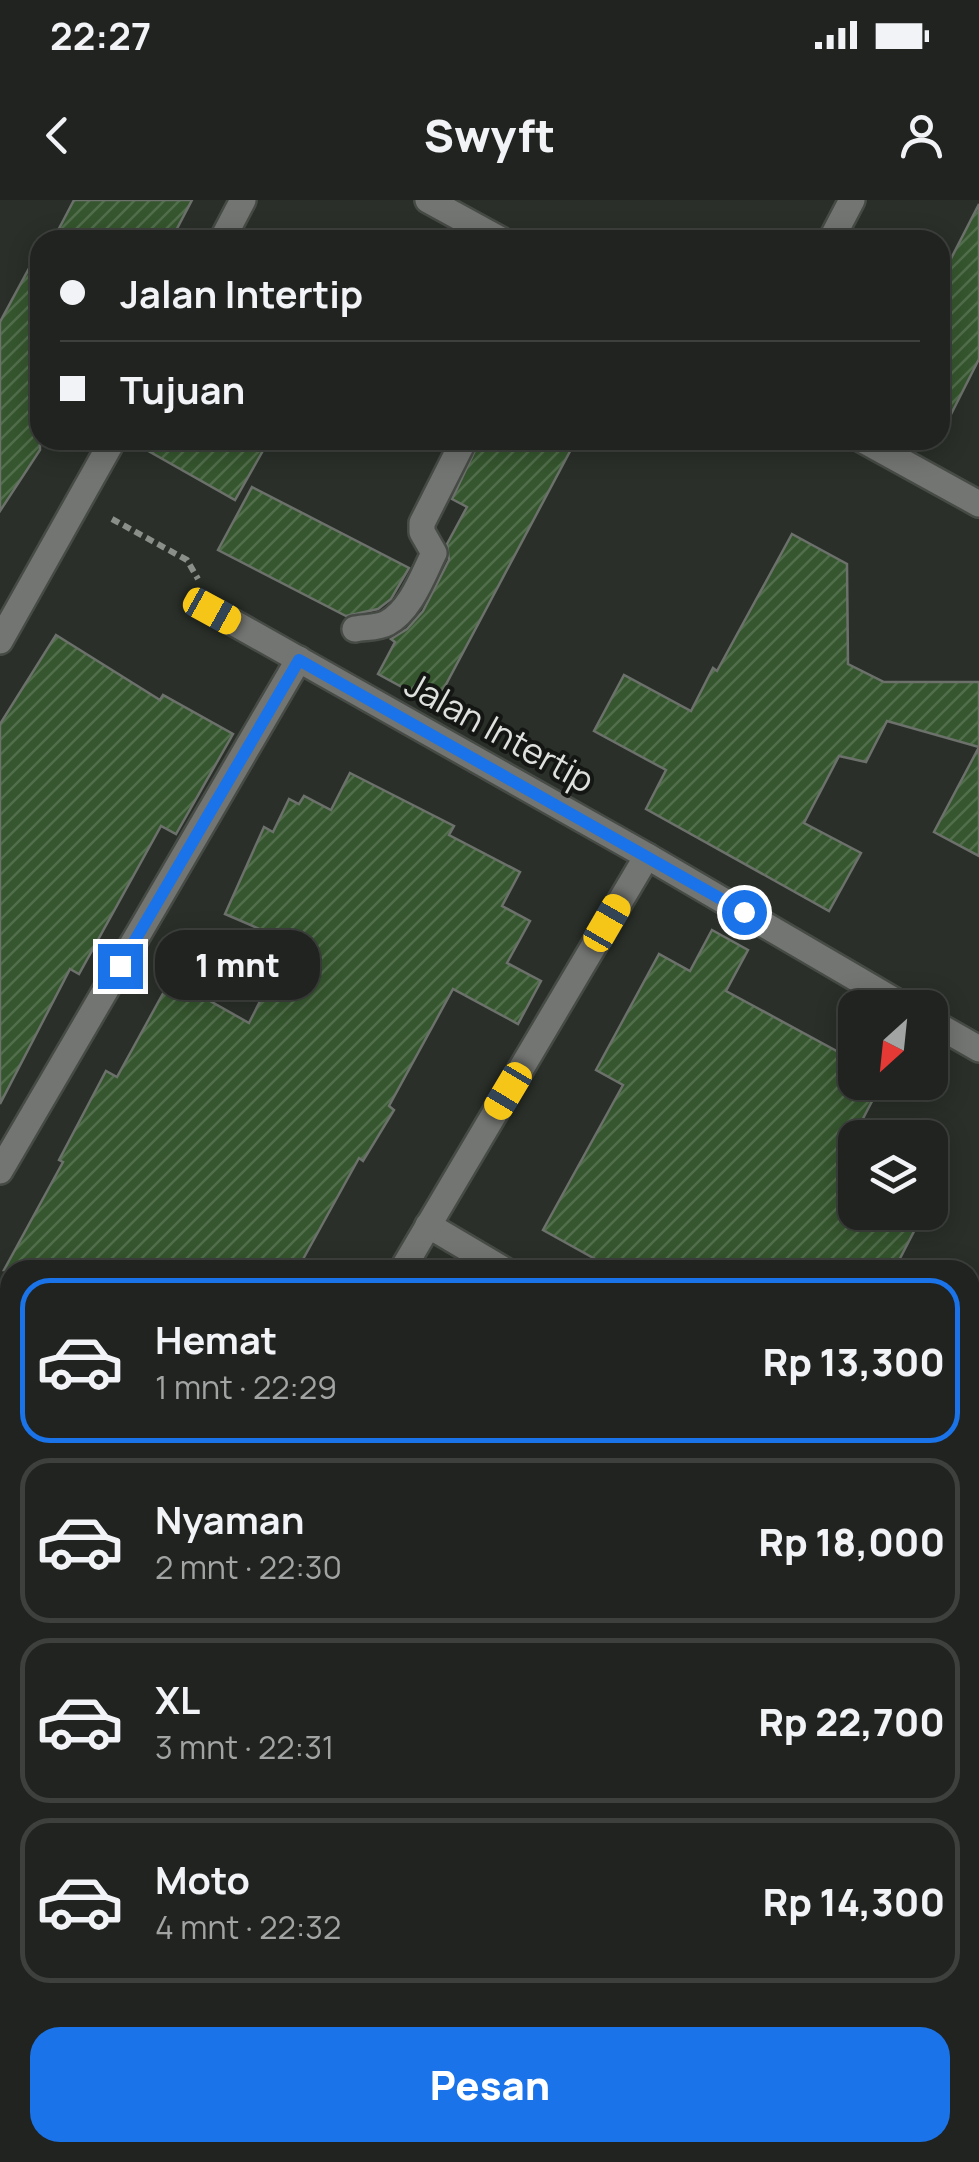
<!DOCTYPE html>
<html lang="id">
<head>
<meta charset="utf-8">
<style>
  :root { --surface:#20231f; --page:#2d2f2c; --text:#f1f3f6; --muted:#a2a4a4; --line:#3d403d; --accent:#1a73e8 }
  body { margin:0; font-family:Manrope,sans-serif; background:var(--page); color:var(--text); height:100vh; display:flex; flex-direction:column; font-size:38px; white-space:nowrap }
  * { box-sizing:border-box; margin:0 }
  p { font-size:32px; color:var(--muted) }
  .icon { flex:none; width:55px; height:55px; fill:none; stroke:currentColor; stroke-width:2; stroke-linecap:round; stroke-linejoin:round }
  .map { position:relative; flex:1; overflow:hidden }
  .sheet { position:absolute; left:0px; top:1060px; width:980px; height:902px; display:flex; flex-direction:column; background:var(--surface); border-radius:30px 30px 0 0; box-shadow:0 5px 25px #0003,0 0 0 2px var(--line) }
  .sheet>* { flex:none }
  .top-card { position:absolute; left:30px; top:30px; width:920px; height:220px; border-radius:30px; box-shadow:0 5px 25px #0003,0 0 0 2px var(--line); display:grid; align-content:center; height:220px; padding:0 30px; background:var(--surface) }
  .needle { width:65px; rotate:207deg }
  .fabs { position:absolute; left:838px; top:790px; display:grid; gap:20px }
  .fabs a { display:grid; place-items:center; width:110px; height:110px; border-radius:20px; background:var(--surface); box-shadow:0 5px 25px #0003,0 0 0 2px var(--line); font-size:50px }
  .end { position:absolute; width:45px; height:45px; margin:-22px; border:12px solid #1a73e8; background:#fff; box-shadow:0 0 0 5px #fff }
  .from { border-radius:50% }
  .bubble { position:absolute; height:70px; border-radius:30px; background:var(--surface); box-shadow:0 5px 25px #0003,0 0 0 2px var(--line); font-size:32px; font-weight:800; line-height:70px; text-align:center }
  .car { position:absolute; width:30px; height:60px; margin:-30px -15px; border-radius:12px; box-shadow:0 0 8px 2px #0007; background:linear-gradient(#f5c518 24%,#345 0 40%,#f5c518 0 76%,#345 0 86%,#f5c518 0) }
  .top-card b { display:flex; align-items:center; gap:35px; height:95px; font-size:38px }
  .top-card b+b { border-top:2px solid var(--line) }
  .top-card i { width:25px; height:25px; background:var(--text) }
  ul { padding:18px 0 0; list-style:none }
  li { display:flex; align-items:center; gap:30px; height:165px; margin:0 20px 15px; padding:0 10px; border:5px solid var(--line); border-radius:30px }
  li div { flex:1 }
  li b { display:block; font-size:38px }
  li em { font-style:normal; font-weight:800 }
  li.selected { border-color:var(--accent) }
  li>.icon { width:90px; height:90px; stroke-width:1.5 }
  .cta { display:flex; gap:20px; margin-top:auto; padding:20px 30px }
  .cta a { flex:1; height:115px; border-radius:30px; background:var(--accent); color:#fff; font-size:40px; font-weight:800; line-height:115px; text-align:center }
  .status { display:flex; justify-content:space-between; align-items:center; height:70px; padding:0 50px; background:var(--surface); direction:ltr }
  .status svg { height:28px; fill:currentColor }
  header { display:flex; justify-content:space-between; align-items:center; height:130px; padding:0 30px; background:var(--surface); font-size:45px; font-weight:800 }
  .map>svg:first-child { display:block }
  .building { fill:url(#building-hatch); stroke:#6c716b; stroke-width:2.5 }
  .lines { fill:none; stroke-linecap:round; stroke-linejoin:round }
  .minor-casing { stroke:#474b46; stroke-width:30 }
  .path { stroke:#8b8f8a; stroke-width:6; stroke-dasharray:8 5; stroke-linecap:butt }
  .minor { stroke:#737572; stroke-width:25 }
  .route { stroke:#1a73e8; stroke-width:12 }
  .labels { text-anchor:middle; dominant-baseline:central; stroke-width:8; stroke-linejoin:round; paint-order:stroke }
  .street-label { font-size:35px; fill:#dee1dd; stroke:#141614 }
</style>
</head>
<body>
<div class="status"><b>22:27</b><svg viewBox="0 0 49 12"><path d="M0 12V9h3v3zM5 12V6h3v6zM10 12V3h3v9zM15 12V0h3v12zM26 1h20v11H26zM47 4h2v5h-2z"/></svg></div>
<header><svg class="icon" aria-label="back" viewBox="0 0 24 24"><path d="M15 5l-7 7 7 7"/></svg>Swyft<svg class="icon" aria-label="person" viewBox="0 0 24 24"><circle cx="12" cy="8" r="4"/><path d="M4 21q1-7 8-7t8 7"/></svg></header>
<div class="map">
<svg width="979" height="1962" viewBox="0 0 979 1962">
  <defs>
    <pattern id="building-hatch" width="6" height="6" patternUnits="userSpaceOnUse" patternTransform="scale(2.5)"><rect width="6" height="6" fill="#35562e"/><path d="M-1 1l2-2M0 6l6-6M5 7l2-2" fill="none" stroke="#526e4c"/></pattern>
  </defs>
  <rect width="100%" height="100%" fill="#2a2f29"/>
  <g class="building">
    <polygon points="74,0 192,0 171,40 53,40"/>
    <polygon points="979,4 979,159 940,236 940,80"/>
    <polygon points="40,48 40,250 0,311 0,122"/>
    <polygon points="129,240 269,240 235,300"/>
    <polygon points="480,240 576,240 435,505 378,474 395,442 391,439 407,429 423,411 449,360 447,344 467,307 452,299"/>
    <polygon points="252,287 409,368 391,399 378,409 346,416 218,350"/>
    <polygon points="792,334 847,364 848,464 884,482 979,482 979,656 934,632 979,547 887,521 866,562 839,556 804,623 861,653 829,711 646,609 666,570 594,531 624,475 691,511 713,468 717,471"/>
    <polygon points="56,435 160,500 163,495 233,534 176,634 161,626 79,774 70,769 0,904 0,524"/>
    <polygon points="350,573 454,626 449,635 520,672 502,706 530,721 507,763 541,781 518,824 453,789 389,906 394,910 363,961 359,958 297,1070 4,1070 63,962 59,960 106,871 117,877 171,779 249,823 290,742 225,714 264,627 273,632 289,599 299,604 304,596 331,610"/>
    <polygon points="712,730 748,750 726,791 855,861 855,882 882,882 855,934 855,1012 924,1012 894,1070 615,1070 543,1030 623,885 596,870 659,754 690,771"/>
  </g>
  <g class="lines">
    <g class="minor-casing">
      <g id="minor">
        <polyline points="428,0 501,40"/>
        <polyline points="222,40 243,0"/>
        <polyline points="831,40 852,0"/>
        <polyline points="863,240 979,304"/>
        <polyline points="213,411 647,656 907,808"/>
        <path d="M355,429C365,427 378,428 387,423C411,410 423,375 434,353L422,332V323L464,240"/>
        <polyline points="0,441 113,240"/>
        <polyline points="930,821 979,849"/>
        <polyline points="0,971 299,459"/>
        <polyline points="428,1025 504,1070"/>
        <polyline points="402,1070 647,656"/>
        <polyline points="0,1288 10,1294"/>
        <polyline points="970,1343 979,1349"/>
        <polyline points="0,1746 10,1730"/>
        <polyline points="970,1801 979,1785"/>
        <polyline points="0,1827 10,1832"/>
        <polyline points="970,1842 979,1847"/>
        <polyline points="216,1952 232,1962"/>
      </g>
    </g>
    <polyline class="path" points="112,319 187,360 198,379"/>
    <use href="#minor" class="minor"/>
  </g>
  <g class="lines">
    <polyline class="route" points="120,766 299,460 744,712"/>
  </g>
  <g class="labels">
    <g class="street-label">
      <text transform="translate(500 532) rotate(29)">Jalan Intertip</text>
    </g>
  </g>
</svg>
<div class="fabs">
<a><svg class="needle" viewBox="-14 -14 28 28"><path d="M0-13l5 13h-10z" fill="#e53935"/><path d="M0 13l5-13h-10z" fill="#a2a4a4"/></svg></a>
<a><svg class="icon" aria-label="layers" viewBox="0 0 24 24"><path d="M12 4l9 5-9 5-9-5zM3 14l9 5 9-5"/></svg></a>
</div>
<i class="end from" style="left:744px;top:712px"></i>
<i class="end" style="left:120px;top:766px"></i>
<div class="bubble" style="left:155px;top:730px;width:165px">1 mnt</div>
<i class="car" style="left:212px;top:411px;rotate:119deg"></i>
<i class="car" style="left:607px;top:723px;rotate:30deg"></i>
<i class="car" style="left:508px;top:891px;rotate:211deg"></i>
<div class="top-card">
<b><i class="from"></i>Jalan Intertip</b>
<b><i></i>Tujuan</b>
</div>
<section class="sheet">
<ul>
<li class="selected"><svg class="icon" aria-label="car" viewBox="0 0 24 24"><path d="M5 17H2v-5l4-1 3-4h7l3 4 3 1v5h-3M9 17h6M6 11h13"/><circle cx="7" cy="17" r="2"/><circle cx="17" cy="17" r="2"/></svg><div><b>Hemat</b><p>1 mnt · 22:29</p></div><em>Rp 13,300</em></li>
<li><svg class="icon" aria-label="car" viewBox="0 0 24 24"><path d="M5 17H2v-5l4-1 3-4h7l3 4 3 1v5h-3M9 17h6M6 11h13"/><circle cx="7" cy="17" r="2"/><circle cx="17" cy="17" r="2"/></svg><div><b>Nyaman</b><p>2 mnt · 22:30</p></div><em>Rp 18,000</em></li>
<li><svg class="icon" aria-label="car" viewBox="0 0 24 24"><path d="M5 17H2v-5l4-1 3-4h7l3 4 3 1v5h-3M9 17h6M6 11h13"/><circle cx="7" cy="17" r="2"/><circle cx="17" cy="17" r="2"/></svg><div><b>XL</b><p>3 mnt · 22:31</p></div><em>Rp 22,700</em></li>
<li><svg class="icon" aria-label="car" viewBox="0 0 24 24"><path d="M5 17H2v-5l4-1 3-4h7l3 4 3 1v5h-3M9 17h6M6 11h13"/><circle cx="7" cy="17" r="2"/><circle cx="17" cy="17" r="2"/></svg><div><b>Moto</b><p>4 mnt · 22:32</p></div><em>Rp 14,300</em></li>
</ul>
<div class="cta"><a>Pesan</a></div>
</section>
</div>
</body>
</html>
